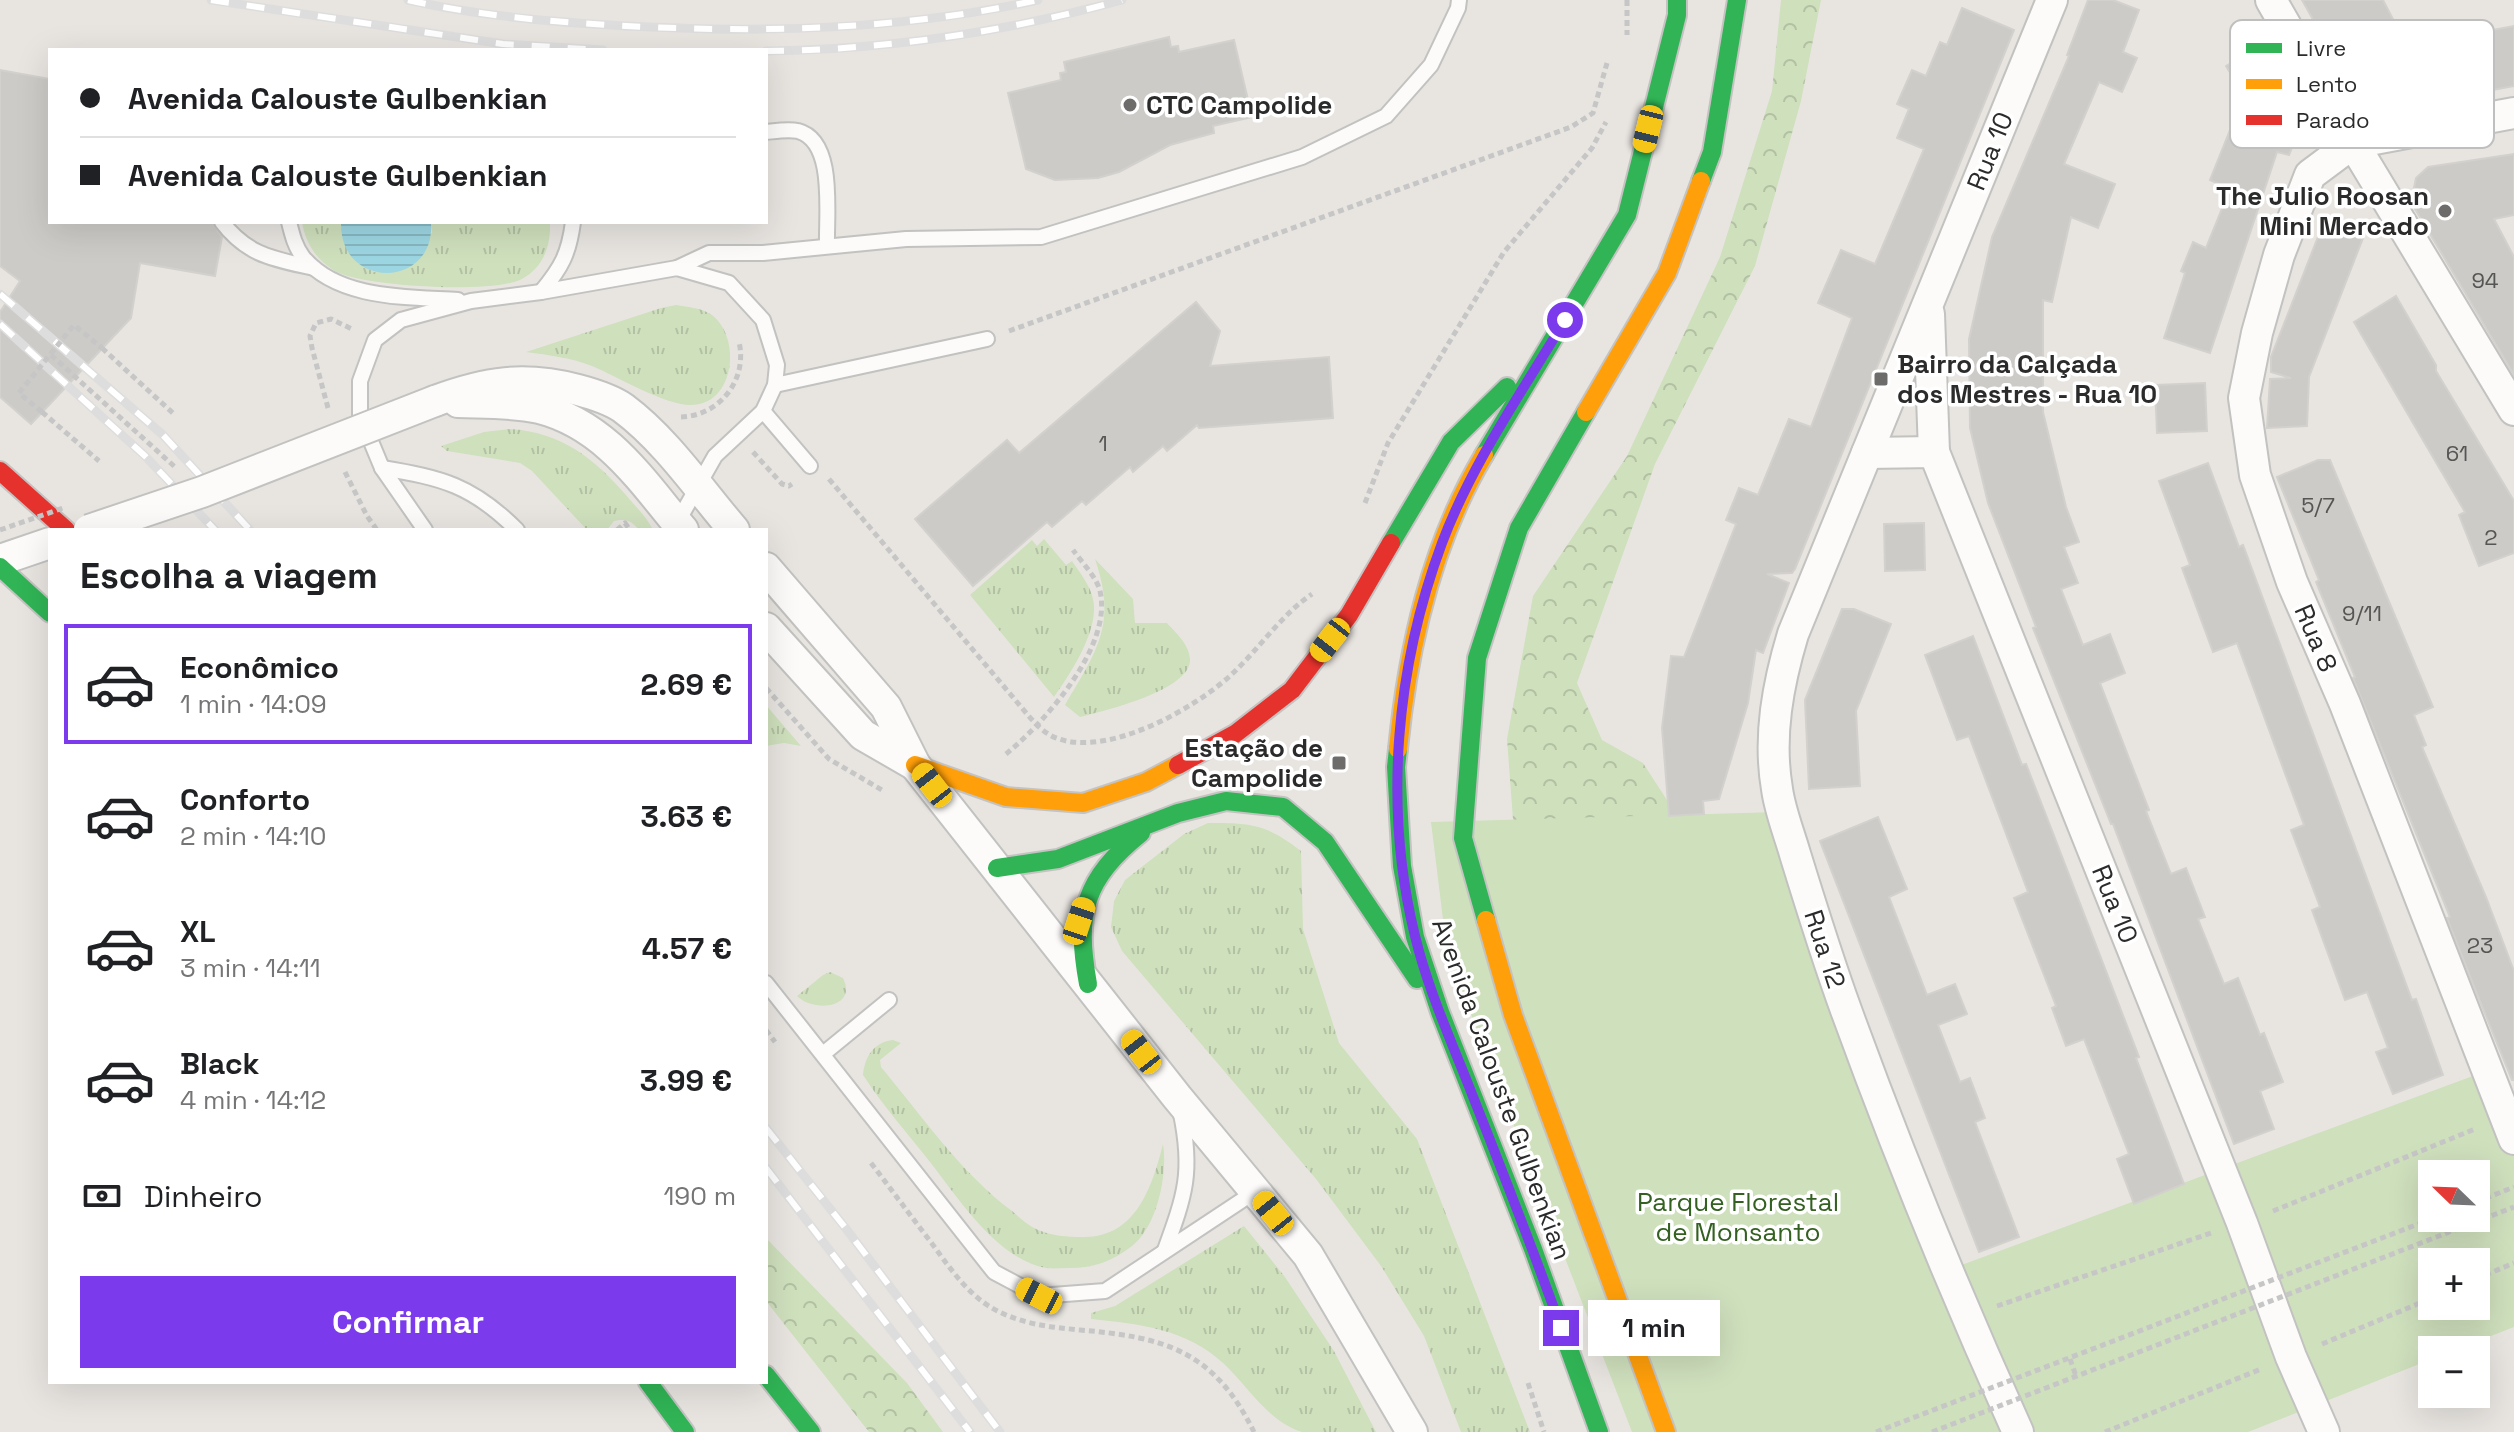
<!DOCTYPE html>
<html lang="pt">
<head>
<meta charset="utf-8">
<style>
  :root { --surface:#fff; --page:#f6f6f6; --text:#202124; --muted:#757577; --line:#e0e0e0; --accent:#7c3aed }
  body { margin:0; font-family:"Space Grotesk",sans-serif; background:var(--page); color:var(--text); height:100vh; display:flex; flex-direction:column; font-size:30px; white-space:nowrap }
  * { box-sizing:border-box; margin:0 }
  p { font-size:26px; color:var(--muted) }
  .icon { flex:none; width:44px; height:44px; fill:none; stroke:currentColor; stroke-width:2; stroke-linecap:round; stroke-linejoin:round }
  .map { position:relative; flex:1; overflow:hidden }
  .side { position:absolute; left:48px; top:528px; width:720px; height:856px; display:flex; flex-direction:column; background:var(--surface); border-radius:0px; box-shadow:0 8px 32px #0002 }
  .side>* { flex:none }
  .hud { position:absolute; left:48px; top:48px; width:720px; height:176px; border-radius:0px; box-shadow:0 8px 32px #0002; display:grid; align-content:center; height:176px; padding:0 32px; background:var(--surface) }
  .needle { width:52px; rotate:293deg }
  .buttons { position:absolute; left:2418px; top:1160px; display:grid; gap:16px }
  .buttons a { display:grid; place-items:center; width:72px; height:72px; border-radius:0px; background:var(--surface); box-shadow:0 8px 32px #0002; font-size:40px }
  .end { position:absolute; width:36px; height:36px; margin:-18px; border:10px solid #7c3aed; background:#fff; box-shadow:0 0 0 4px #fff }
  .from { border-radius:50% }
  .bubble { position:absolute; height:56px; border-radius:0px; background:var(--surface); box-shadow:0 8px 32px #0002; font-size:26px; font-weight:600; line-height:56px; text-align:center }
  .car { position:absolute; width:24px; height:48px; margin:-24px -12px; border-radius:10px; box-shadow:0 0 6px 2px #0007; background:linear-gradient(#f5c518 24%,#345 0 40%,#f5c518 0 76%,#345 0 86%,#f5c518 0) }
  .hud b { display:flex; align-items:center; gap:28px; height:76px; font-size:30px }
  .hud b+b { border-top:2px solid var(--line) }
  .hud i { width:20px; height:20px; background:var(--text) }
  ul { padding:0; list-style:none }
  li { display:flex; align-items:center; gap:24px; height:120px; margin:0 16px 12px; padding:0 16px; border:4px solid transparent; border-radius:0px }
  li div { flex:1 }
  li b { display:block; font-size:30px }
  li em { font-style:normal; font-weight:600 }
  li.selected { border-color:var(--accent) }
  li>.icon { width:72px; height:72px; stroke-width:1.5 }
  h2 { padding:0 32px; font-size:36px; line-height:96px }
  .pay { display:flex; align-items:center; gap:20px; height:88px; padding:0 32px; font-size:30px }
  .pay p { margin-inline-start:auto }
  .button { display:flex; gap:16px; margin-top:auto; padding:16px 32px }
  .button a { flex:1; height:92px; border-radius:0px; background:var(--accent); color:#fff; font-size:32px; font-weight:600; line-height:92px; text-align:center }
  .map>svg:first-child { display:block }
  .grass { fill:url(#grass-tufts) }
  .forest { fill:url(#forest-crowns) }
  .park { fill:#cfe0bd; fill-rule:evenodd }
  .water { fill:url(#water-rules) }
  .building { fill:#cdcbc8; stroke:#d3d1cd; stroke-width:2 }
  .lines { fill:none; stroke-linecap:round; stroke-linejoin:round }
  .lane-casing { stroke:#c2c2c1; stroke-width:18 }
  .street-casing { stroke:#c2c2c1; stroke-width:34 }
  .fast-casing { stroke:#c5c3c2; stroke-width:22 }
  .slow-casing { stroke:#c5c3c2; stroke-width:22 }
  .jam-casing { stroke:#c5c3c2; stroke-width:22 }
  .path { stroke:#c6c6c6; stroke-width:5; stroke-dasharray:6 4; stroke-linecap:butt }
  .lane { stroke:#fcfbfa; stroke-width:14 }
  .street { stroke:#fcfbfa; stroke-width:30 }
  .fast { stroke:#30b455; stroke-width:18 }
  .slow { stroke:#ff9f0a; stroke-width:18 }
  .jam { stroke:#e5322d; stroke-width:18 }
  .rail-casing { stroke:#deddde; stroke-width:9 }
  .rail { stroke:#fff; stroke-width:6; stroke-dasharray:18; stroke-linecap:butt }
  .street-bridge-casing { stroke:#c2c2c1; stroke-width:34; stroke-linecap:butt }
  .path-bridge { stroke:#c6c6c6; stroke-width:5; stroke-dasharray:6 4; stroke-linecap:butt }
  .street-bridge { stroke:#fcfbfa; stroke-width:30 }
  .route { stroke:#7c3aed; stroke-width:10 }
  .poi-dot { fill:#6d6c6b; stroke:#fff; stroke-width:3 }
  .labels { text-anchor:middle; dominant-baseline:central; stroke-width:7; stroke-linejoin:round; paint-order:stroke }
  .number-label { font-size:22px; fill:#555554 }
  .poi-label { font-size:26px; font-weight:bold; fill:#2b2b2b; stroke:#fff; text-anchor:start }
  .street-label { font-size:26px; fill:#2b2b2b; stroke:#fff }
  .park-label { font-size:26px; fill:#346121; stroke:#fff }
  .key { fill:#fff; stroke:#bfbfbf; stroke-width:2 }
  .key-label { font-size:22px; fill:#2b2b2b }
</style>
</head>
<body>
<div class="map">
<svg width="2514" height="1432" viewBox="0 0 2514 1432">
  <defs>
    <pattern id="grass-tufts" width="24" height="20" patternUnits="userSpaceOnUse" patternTransform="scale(2)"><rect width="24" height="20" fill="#cfe0bd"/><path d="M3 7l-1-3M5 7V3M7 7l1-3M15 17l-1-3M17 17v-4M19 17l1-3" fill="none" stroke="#b2c0a3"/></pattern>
    <pattern id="forest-crowns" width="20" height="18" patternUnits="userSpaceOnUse" patternTransform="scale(2)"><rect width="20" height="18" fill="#cfe0bd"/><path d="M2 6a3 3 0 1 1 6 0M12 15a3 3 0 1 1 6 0" fill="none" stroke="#b2c0a3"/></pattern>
    <pattern id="water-rules" width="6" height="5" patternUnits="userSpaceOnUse" patternTransform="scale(2)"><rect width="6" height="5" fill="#9cd6e2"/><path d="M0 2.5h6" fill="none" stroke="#87b8c2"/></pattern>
  </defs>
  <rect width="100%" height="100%" fill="#e8e5e1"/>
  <g class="grass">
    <path d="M302,222H341C344,247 352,262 375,272L432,233L431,222H550C551,245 544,267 522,279C494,294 363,287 335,271C316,260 305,242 302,222Z"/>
    <path d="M676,305C689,307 702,308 712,315C742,338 735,406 690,405C665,405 618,377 592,366C571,358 549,355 526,352L661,308Z"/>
    <path d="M510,429C561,432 594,458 626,495C635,506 647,517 653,530H639C632,521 626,518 614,521L607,530H587L532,471L520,463L447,451L441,446L484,432Z"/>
    <path d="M1044,539L1066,565L1072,561C1080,573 1090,585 1093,599C1100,629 1071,673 1054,697L970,595L1032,540L1037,546Z"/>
    <path d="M1095,559L1133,599L1135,623H1167C1176,633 1189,644 1190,659C1192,690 1104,711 1080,717L1065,705C1098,649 1117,624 1095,559Z"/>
    <polygon points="766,705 801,746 784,743 766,746"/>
    <path d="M1208,823C1252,823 1266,824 1301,851L1303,929L1339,1043L1417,1139L1530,1432H1461L1424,1336L1381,1266L1316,1179L1122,951L1111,927L1114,901L1125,880L1184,834Z"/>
    <path d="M830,972L843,978C858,1008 814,1013 797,996L823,975Z"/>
    <path d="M893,1040L901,1043L880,1060L881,1067C922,1116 961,1173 1012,1211C1019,1217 1027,1225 1036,1229C1051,1236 1067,1237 1084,1237C1136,1237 1152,1187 1163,1144C1168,1174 1157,1227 1132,1246C1113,1261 1094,1268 1070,1268C1062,1268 1053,1269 1046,1268C997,1259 959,1199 930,1162C908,1134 883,1106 863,1075C865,1056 874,1042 893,1040Z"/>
    <path d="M1244,1226L1285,1277L1334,1351L1376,1432C1357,1432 1318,1432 1302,1432C1268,1422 1248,1386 1223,1363C1186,1329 1140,1324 1091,1319V1313L1115,1306Z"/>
  </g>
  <g class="forest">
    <polygon points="1781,0 1821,0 1801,101 1755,266 1655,464 1577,683 1602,740 1643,763 1698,848 1519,900 1507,739 1533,596 1627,456 1720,257 1772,91"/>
    <polygon points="766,1238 907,1383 943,1432 869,1432 766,1301"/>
  </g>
  <path class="park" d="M1777,812L1948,1270L2481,1073L2514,1120V1327L2455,1350H2432V1359L2248,1432H1632L1447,952L1431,822ZM2432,1174H2476V1218H2432ZM2432,1262H2476V1306H2432Z"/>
  <path class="water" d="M341,222H431C436,289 339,291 341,222Z"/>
  <g class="building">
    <polygon points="2088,0 2113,0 2139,10 2123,52 2137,58 2122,92 2099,82 2064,164 2115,184 2098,228 2071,217 2052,302 2043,300 2043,412 2066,507 2079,542 2064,547 2078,583 2061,589 2083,645 2110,634 2125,673 2100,683 2149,810 2146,811 2171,874 2186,868 2205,917 2198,919 2224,984 2238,978 2260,1035 2264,1033 2283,1082 2260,1091 2274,1129 2234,1144 2113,824 2111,824 2033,628 2036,627 1988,503 1970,428 1969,339 1992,237 2069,56 2067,55"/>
    <polygon points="2302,0 2383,0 2407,46 2514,26 2514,86 2381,111 2369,110 2360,103"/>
    <polygon points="1962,8 2014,30 1795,569 1792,573 1767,574 1789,583 1763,653 1756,650 1748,703 1719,799 1703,801 1704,814 1669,816 1662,728 1671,656 1684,657 1736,524 1726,520 1739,488 1758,495 1789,419 1811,427 1852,318 1818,303 1841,250 1875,264 1924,149 1897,138 1909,109 1897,104 1912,70 1926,76 1940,42 1947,45"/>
    <polygon points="1169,37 1171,47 1178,46 1179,52 1234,40 1252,117 1213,126 1214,133 1170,145 1119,172 1098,178 1055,180 1026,169 1008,93 1061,80 1060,73 1066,72 1064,62"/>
    <polygon points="2259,46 2283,85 2250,105 2226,66"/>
    <polygon points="0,70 50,79 50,222 212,222 222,237 215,276 140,263 131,318 31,424 0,397 0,312 20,281 0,266"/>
    <polygon points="2240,105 2299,130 2289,155 2277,152 2210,353 2164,338 2185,273 2181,271 2193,242 2206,248 2230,189 2210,180"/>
    <polygon points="2514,154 2514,215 2494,219 2514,257 2514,375 2411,202 2416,178 2428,167"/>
    <polygon points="2323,224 2363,238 2309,377 2307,426 2267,428 2270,379 2291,378 2271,372 2271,357"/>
    <polygon points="2396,296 2436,365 2436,371 2514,501 2514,553 2479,566 2459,515 2465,512 2354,322"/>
    <polygon points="1196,302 1220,331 1210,366 1329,357 1333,418 1199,428 1197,425 1167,451 1163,446 1133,472 1130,467 1086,505 1082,501 1052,527 1047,522 973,586 915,519 1007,440 1019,453"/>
    <polygon points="2205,383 2207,431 2157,433 2155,385"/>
    <polygon points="2318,460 2330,460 2433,707 2414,715 2426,745 2422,747 2486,897 2514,971 2514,1080 2512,1080 2475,989 2447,918 2450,917 2353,678 2355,677 2316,582 2319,580 2277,477"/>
    <polygon points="2208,463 2239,547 2243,545 2412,1000 2416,999 2443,1075 2393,1094 2376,1052 2388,1048 2367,992 2345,1000 2312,910 2320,907 2291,830 2304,825 2237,643 2213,652 2182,568 2190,565 2159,481"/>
    <polygon points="1924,523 1925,570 1885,571 1884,524"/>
    <polygon points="1842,609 1854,609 1891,624 1856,711 1860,786 1809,789 1805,700"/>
    <polygon points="1973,636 2022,765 2026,764 2053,833 2139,1057 2136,1058 2184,1184 2134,1204 2117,1159 2129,1154 2084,1039 2066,1046 2052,1008 2056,1006 2014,898 2028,892 1969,736 1957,740 1925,655"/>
    <polygon points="1878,817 1907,889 1889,897 1927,995 1955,984 1967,1014 1938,1025 1960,1082 1970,1078 1985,1118 1975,1122 2019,1237 1979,1252 1820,841"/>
  </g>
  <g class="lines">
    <g class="lane-casing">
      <g id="lane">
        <path d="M766,132C776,131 788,129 798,131C836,141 826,214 827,246"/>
        <path d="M222,222C248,256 274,259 314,268"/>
        <path d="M289,222C292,234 295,247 303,257C338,300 409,297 458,300"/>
        <polyline points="677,268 709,253 763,253 906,239 1041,237 1302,157 1386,116 1431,65 1458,8 1459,0"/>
        <path d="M541,292C562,267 569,253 573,222"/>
        <polyline points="775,385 987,339"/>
        <polyline points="763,411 810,466"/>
        <path d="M382,468C442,478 472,485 517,530"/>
        <polyline points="425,530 382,468 360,415 360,381 375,340 401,320 471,301 541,292 677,268 729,283 763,320 777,365 775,385 763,411 715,456 677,523"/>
        <polyline points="766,983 994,1272 1039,1296 1105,1291 1256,1191"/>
        <polyline points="823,1054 889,1000"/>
        <path d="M1165,1250C1185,1195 1193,1172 1181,1114"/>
      </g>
    </g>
    <g class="street-casing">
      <g id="street">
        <polyline points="2271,0 2353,143 2514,410"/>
        <polyline points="2514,113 2353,143 2310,175 2279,255 2257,333 2244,398 2255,475 2292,582 2345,704 2514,1139"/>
        <polyline points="1929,314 1934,452"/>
        <path d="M435,401C486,382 524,376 578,390C593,394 610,399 623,408C666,440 699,489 734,530"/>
        <path d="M458,402C485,403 513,402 539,408C606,425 641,480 683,530"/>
        <polyline points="1867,453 1934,452 2242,1223 2291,1357 2324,1432"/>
        <polyline points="0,560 50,543"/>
        <polyline points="766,568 886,707 915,765 1177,1097 1308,1255 1412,1432"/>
        <polyline points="766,628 863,735 915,765"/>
        <path d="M2018,1432C1955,1293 1898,1153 1846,1010C1827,958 1811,906 1795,854C1789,833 1780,811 1777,789C1768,736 1778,684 1793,634L2052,0"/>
      </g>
    </g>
    <g class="fast-casing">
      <g id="fast">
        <polyline points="1701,181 1712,152 1737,0"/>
        <polyline points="1484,455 1627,215 1677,15 1677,0"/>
        <polyline points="1391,543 1451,442 1507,387"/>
        <polyline points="0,567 50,613"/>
        <polyline points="1398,749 1396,767 1402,866 1415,937 1440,1012 1533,1249 1599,1432"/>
        <polyline points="997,868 1058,859 1178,813 1226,801 1283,807 1325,842 1417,979"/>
        <polyline points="1486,920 1463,838 1477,658 1519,528 1586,412"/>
        <path d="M1088,984C1075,913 1084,879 1141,833"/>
        <polyline points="766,1375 811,1432"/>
        <polyline points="648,1382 685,1432"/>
      </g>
    </g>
    <g class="slow-casing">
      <g id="slow">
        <polyline points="1586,412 1667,273 1701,181"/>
        <path d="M1398,749C1408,647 1431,544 1484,455"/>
        <polyline points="915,765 1006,797 1083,803 1146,782 1178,765"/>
        <polyline points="1486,920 1513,1015 1666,1432"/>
      </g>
    </g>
    <g class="jam-casing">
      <g id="jam">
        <polyline points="0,471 66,530"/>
        <polyline points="1178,765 1235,734 1292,690 1349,615 1391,543"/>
      </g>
    </g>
    <g class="path">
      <polyline points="1627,0 1627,35"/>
      <polyline points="1009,331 1571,127 1593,113 1607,63"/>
      <polyline points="102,348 175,415"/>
      <polyline points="51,355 175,467"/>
      <polyline points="328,408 312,348 310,336 316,323 331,319 354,330"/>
      <polyline points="42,412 99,461"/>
      <path d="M681,417C719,416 748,380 739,342"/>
      <polyline points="753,452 782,484 789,486 792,484"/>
      <polyline points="345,472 367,516 377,530"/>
      <path d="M829,479L1022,708C1033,721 1043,734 1059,739C1110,756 1194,709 1231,675C1259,649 1281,615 1312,594"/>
      <polyline points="1365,503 1388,443 1504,252 1592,148 1606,122"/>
      <polyline points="617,530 625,523 630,530"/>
      <polyline points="766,688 829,759 882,790"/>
      <path d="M1006,754C1045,722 1113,646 1100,591C1097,578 1081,561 1073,550"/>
      <polyline points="766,1030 775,1042"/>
      <path d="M871,1163C891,1189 910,1215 930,1241C948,1265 965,1292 992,1308C1020,1324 1049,1327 1080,1330C1165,1337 1214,1351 1254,1432"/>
      <polyline points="2476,1202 2514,1187"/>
      <polyline points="2273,1211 2475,1129"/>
      <polyline points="2476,1279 2514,1263"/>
      <polyline points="1997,1306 2211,1233"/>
      <polyline points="2322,1344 2432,1298"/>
      <polyline points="2070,1359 2076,1376"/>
      <polyline points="1528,1383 1544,1432"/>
      <polyline points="2105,1432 2261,1369"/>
    </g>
    <use href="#lane" class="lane"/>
    <use href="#street" class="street"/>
    <use href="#fast" class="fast"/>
    <use href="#slow" class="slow"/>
    <use href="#jam" class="jam"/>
    <g class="rail-casing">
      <g id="rail">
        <polyline points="211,0 503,44 603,50"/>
        <path d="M408,0C479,16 552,22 626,26C763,33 904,30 1038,0"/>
        <path d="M766,51C886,50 1006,32 1122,0"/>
        <polyline points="0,294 163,435 250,530"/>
        <polyline points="0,324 145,456 215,530"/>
        <polyline points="766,1128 847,1230 1000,1432"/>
        <polyline points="766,1168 970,1432"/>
      </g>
    </g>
    <use href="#rail" class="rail"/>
    <g class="street-bridge-casing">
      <polyline id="street-bridge" points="89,530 202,492 435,401"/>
    </g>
    <g class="path-bridge">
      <polyline points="42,412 19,393 74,325 102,348"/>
      <polyline points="0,530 63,508"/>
      <polyline points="1876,1432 2434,1218"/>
      <polyline points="1932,1432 2514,1207"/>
    </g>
    <use href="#street-bridge" class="street-bridge"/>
  </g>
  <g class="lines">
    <path class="route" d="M1561,1328C1532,1246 1500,1165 1468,1084C1449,1036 1427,986 1415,936C1383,806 1396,667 1442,543C1472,463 1522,392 1565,320"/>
  </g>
  <g class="poi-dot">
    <circle cx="1130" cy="105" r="8"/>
    <circle cx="2445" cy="211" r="8"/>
    <rect x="1873" y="371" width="16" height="16" rx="4"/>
    <rect x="1331" y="755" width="16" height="16" rx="4"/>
  </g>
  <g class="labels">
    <g class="number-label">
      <text x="2485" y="280">94</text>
      <text x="1103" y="443">1</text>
      <text x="2457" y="453">61</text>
      <text x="2318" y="505">5/7</text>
      <text x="2491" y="537">2</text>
      <text x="2362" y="613">9/11</text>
      <text x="2480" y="945">23</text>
    </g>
    <g class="poi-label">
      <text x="1146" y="105">CTC Campolide</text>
      <text x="2429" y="196" text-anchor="end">The Julio Roosan<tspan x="2429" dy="30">Mini Mercado</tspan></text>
      <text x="1897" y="364">Bairro da Calçada<tspan x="1897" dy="30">dos Mestres - Rua 10</tspan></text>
      <text x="1323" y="748" text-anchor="end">Estação de<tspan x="1323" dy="30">Campolide</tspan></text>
    </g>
    <g class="street-label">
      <text transform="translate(1990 151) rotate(-68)">Rua 10</text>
      <text transform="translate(2316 638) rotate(67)">Rua 8</text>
      <text transform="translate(2115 904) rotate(68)">Rua 10</text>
      <text transform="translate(1825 949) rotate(72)">Rua 12</text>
      <text transform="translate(1502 1089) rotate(70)">Avenida Calouste Gulbenkian</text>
    </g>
    <g class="park-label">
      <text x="1738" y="1202">Parque Florestal<tspan x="1738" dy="30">de Monsanto</tspan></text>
    </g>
  </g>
  <rect x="2230" y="20" width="264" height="128" rx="12" class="key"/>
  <rect x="2246" y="43" width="36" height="10" fill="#30b455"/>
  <rect x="2246" y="79" width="36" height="10" fill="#ff9f0a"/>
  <rect x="2246" y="115" width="36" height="10" fill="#e5322d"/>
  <g class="key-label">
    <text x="2296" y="56">Livre</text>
    <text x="2296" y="92">Lento</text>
    <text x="2296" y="128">Parado</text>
  </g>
</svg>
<div class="buttons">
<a><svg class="needle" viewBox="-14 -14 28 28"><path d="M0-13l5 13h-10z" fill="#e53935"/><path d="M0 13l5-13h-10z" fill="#757577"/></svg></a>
<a>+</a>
<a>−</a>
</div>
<i class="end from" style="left:1565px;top:320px"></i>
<i class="end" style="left:1561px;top:1328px"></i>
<div class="bubble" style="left:1588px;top:1300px;width:132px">1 min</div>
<i class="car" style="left:1648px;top:129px;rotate:194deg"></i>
<i class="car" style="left:1330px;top:640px;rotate:218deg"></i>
<i class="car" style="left:932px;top:785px;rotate:322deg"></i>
<i class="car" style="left:1079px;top:921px;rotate:18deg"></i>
<i class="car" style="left:1141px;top:1052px;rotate:322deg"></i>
<i class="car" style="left:1273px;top:1213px;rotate:321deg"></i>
<i class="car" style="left:1039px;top:1296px;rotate:297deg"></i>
<div class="hud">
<b><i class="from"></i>Avenida Calouste Gulbenkian</b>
<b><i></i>Avenida Calouste Gulbenkian</b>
</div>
<section class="side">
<h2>Escolha a viagem</h2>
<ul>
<li class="selected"><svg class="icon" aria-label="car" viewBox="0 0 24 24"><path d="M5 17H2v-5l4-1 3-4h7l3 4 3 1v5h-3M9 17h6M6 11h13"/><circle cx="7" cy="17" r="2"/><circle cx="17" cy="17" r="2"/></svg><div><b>Econômico</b><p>1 min · 14:09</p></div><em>2.69 €</em></li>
<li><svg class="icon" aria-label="car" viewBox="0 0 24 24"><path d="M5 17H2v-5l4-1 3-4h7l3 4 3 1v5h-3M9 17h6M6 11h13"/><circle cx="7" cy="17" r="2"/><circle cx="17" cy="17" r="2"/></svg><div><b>Conforto</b><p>2 min · 14:10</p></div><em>3.63 €</em></li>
<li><svg class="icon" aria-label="car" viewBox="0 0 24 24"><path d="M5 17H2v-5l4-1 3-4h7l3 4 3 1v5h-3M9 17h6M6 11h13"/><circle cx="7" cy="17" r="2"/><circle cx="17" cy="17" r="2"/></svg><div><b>XL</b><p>3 min · 14:11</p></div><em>4.57 €</em></li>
<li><svg class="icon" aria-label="car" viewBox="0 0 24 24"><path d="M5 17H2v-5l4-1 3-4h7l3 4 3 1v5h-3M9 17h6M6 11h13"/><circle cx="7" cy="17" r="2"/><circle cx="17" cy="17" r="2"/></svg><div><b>Black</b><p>4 min · 14:12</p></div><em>3.99 €</em></li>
</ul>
<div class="pay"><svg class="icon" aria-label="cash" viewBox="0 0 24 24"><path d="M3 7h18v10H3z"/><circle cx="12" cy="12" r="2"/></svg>Dinheiro<p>190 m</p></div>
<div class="button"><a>Confirmar</a></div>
</section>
</div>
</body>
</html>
